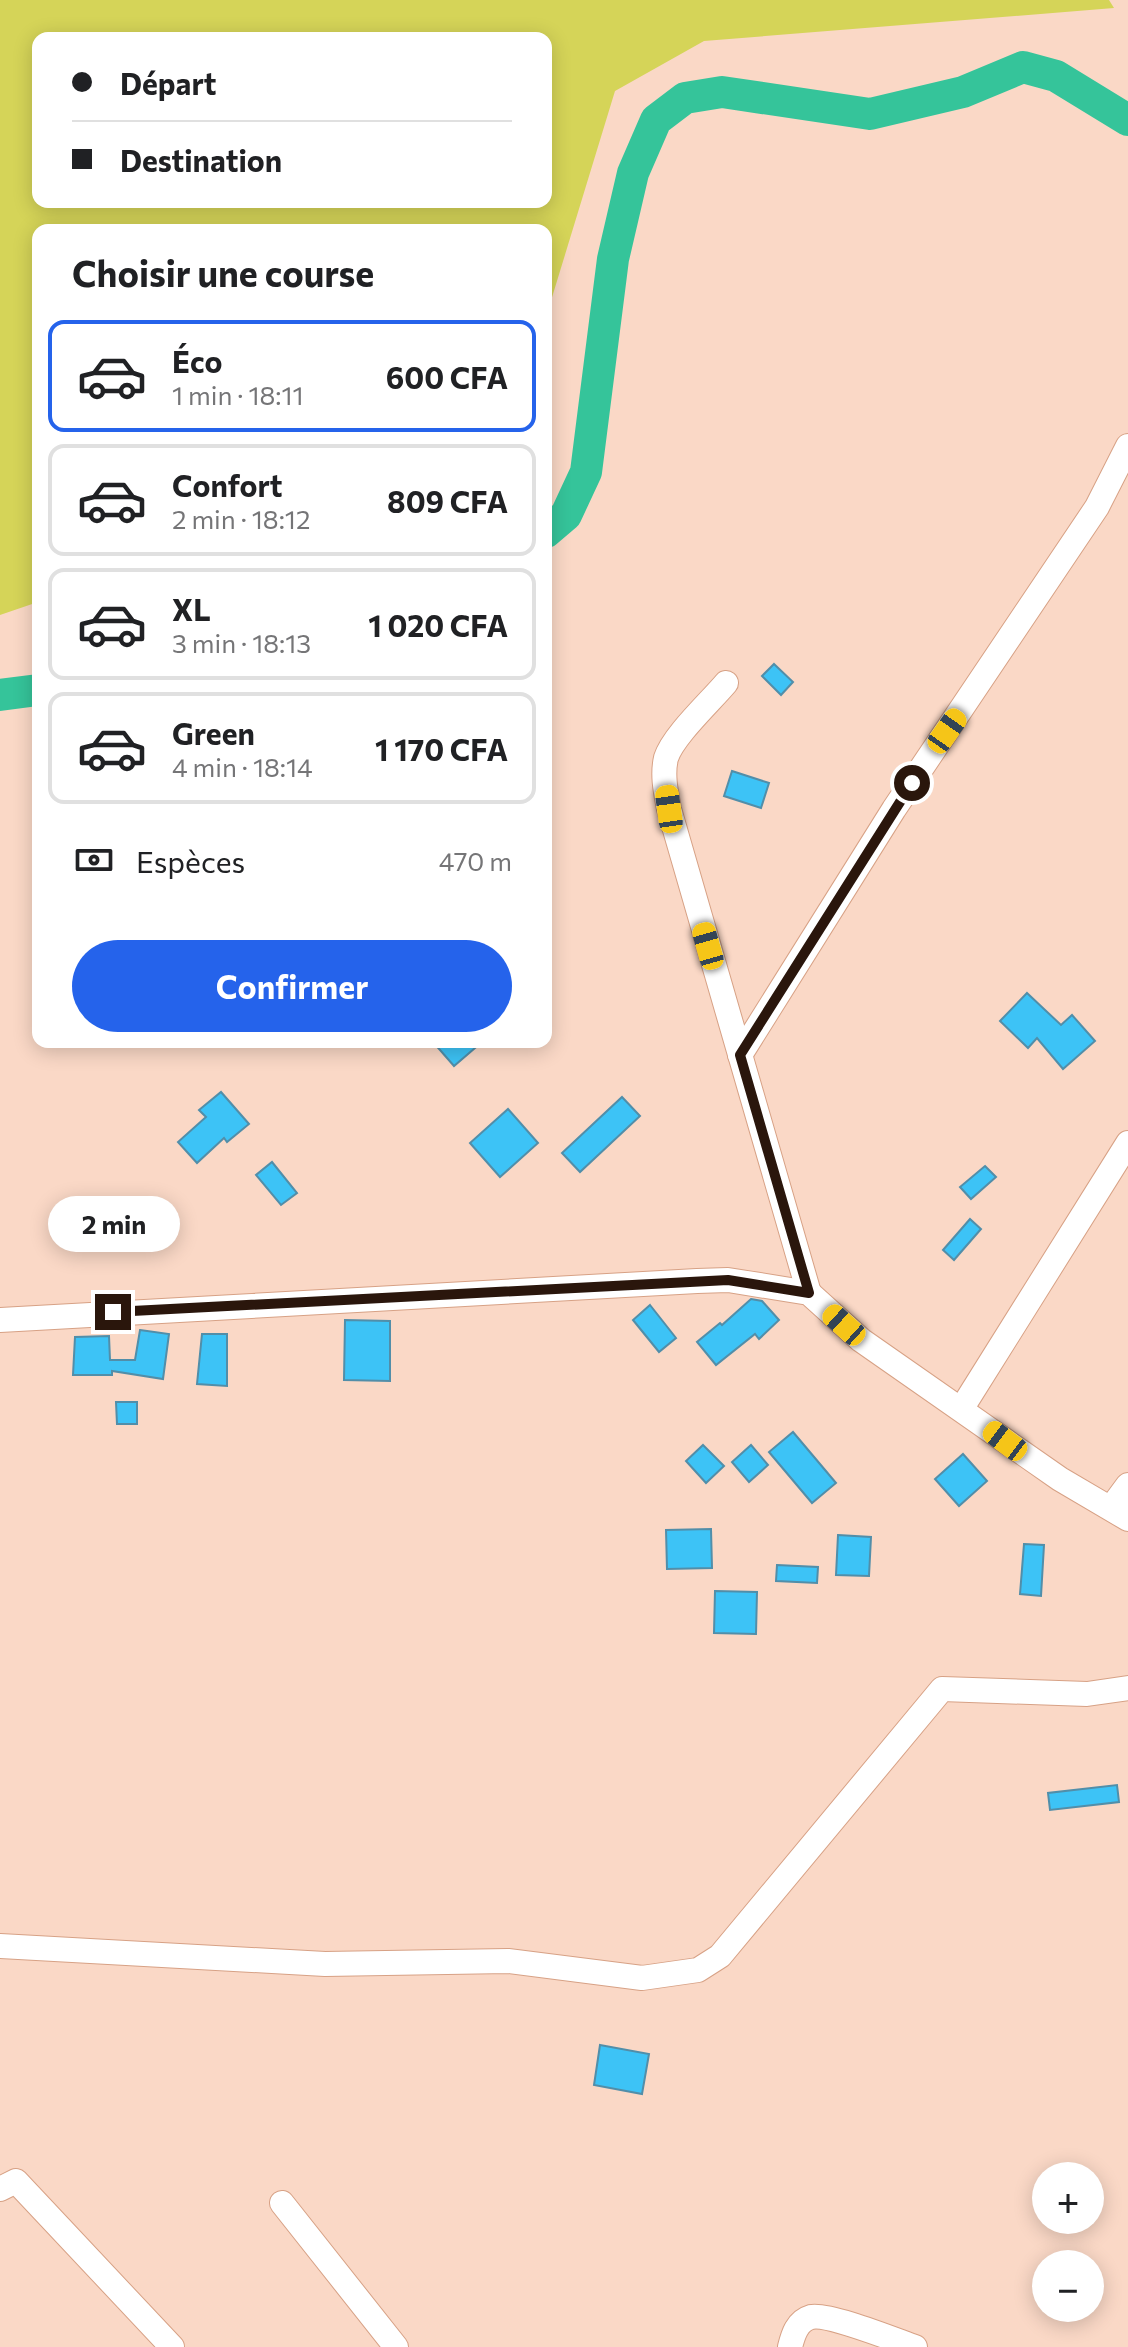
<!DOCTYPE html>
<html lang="fr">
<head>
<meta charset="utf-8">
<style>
  :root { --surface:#fff; --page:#f6f6f6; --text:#202124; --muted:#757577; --line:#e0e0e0; --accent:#2563eb }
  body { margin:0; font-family:Commissioner,sans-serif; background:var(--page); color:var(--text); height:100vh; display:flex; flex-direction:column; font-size:30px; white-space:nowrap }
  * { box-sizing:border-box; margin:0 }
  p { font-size:26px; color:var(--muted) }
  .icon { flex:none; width:44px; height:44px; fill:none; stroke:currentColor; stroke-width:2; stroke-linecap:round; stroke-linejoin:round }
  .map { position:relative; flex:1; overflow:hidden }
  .details { position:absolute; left:32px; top:224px; width:520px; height:824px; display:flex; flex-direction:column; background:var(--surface); border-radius:16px; box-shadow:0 4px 20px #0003 }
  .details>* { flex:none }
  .guide { position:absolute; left:32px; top:32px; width:520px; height:176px; border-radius:16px; box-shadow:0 4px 20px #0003; display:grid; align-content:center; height:176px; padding:0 40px; background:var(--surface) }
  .controls { position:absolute; left:1032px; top:2162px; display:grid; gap:16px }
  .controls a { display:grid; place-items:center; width:72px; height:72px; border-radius:50%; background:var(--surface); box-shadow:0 4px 20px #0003; font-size:40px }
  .end { position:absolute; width:36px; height:36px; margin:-18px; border:10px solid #2a160c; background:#fff; box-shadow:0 0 0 4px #fff }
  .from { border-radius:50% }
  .bubble { position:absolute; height:56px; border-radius:28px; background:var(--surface); box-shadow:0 4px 20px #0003; font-size:26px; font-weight:700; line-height:56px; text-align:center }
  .car { position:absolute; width:24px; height:48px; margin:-24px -12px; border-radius:10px; box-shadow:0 0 6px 2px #0007; background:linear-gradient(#f5c518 24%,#345 0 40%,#f5c518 0 76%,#345 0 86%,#f5c518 0) }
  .guide b { display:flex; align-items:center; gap:28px; height:76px; font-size:30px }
  .guide b+b { border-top:2px solid var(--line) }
  .guide i { width:20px; height:20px; background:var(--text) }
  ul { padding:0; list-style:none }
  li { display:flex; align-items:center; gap:24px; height:112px; margin:0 16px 12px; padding:0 24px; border:4px solid var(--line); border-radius:16px }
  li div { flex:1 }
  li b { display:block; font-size:30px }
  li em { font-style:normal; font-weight:700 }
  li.on { border-color:var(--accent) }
  li>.icon { width:72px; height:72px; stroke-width:1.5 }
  h2 { padding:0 40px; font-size:36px; line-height:96px }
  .pay { display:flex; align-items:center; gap:20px; height:88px; padding:0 40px; font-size:30px }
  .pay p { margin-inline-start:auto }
  .button { display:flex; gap:16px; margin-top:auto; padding:16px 40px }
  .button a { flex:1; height:92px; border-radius:48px; background:var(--accent); color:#fff; font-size:32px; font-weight:700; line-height:92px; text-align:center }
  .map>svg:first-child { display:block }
  .green { fill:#d5d458; fill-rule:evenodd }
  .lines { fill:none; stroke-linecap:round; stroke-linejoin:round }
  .river { stroke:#35c49a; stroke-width:32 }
  .building { fill:#3dc3f6; stroke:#518ea9; stroke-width:2 }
  .minor-casing { stroke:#d7a185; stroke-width:26 }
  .minor { stroke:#fff; stroke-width:24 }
  .route { stroke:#2a160c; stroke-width:10 }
</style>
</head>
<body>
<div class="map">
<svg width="1128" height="2347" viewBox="0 0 1128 2347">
  <rect width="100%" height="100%" fill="#fad8c6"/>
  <path class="green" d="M0,0H1109L1114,8L704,41L615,91L546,317V230H38V602L0,615ZM38,38H546V202H38Z"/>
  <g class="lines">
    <g class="river">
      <polyline points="546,532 566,515 586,472 613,259 633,173 656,120 685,98 722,92 870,114 963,92 1023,67 1056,76 1128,120"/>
      <polyline points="0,695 38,690"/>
    </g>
  </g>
  <g class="building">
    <polygon points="774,664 793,682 781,695 762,676"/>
    <polygon points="732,771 769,783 761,808 724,796"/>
    <polygon points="1027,993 1061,1025 1072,1015 1095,1041 1063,1069 1037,1038 1028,1048 1000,1021"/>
    <polygon points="433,1042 482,1042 454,1066"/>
    <polygon points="221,1092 249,1124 227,1142 224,1138 197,1163 178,1142 206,1117 199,1110"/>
    <polygon points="622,1097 640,1116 580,1172 562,1153"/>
    <polygon points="508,1109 538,1143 500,1177 470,1143"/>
    <polygon points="272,1162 297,1193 281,1205 256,1175"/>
    <polygon points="985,1166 996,1177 971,1199 960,1187"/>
    <polygon points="970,1219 981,1229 954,1260 943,1250"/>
    <polygon points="751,1299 762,1301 779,1320 759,1339 755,1334 716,1365 697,1342 720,1323 722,1325"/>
    <polygon points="650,1305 676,1338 659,1352 633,1320"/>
    <polygon points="345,1320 390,1321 390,1381 344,1380"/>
    <polygon points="140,1330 169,1334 163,1379 112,1371 112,1375 73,1375 75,1337 109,1336 110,1360 135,1360"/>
    <polygon points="202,1334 227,1334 227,1386 197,1384"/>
    <polygon points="116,1402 137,1402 137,1424 117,1424"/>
    <polygon points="793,1432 836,1483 812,1503 769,1452"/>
    <polygon points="703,1445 724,1466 706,1483 686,1461"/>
    <polygon points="751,1445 768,1465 749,1482 732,1462"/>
    <polygon points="963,1454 987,1481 959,1506 935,1479"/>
    <polygon points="711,1529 712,1568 667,1569 666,1530"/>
    <polygon points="838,1535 871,1537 869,1576 836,1575"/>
    <polygon points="1024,1544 1044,1545 1041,1596 1020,1594"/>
    <polygon points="777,1565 818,1567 817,1583 776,1581"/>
    <polygon points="715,1591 757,1592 756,1634 714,1633"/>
    <polygon points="1117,1785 1119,1802 1050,1810 1048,1793"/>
    <polygon points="600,2045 649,2054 642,2094 594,2085"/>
  </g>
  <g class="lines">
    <g class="minor-casing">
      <g id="minor">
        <path d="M726,683C710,702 673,736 666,758C662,775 666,793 669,809L809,1293"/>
        <polyline points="740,1055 894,809 1097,507 1128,446"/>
        <polyline points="0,1320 697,1281 728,1280 809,1293 861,1340 1060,1479 1128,1519"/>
        <polyline points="962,1408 1128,1143"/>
        <polyline points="1111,1508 1128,1485"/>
        <polyline points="0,1946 325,1964 508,1961 642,1978 698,1970 720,1956 942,1689 1087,1694 1128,1688"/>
        <polyline points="0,2189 16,2181 172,2347"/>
        <polyline points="282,2203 396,2347"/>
        <path d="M790,2347C793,2335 797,2321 811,2317C828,2313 895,2340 915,2347"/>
      </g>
    </g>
    <use href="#minor" class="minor"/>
  </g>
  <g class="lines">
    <polyline class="route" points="113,1312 728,1280 809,1293 740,1055 912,783"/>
  </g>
</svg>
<div class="controls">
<a>+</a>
<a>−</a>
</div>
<i class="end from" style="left:912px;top:783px"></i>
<i class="end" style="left:113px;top:1312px"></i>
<div class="bubble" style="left:48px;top:1196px;width:132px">2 min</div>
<i class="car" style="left:947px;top:731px;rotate:35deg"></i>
<i class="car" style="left:669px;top:809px;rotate:352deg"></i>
<i class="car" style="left:708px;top:946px;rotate:344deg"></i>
<i class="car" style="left:844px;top:1325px;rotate:312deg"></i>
<i class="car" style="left:1005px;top:1441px;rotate:307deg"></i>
<div class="guide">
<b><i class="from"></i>Départ</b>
<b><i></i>Destination</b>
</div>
<section class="details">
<h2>Choisir une course</h2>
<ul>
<li class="on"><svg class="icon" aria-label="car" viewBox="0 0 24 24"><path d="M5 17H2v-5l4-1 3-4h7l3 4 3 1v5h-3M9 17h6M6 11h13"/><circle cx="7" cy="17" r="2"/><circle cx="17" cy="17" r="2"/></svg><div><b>Éco</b><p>1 min · 18:11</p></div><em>600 CFA</em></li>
<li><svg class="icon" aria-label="car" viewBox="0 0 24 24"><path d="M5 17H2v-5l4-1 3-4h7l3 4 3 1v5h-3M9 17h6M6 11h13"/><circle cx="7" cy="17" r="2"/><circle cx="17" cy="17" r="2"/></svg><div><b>Confort</b><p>2 min · 18:12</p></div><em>809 CFA</em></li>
<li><svg class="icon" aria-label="car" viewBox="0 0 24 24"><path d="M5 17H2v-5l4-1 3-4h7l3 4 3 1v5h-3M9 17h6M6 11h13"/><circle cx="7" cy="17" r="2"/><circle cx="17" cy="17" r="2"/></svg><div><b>XL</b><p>3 min · 18:13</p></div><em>1 020 CFA</em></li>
<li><svg class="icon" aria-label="car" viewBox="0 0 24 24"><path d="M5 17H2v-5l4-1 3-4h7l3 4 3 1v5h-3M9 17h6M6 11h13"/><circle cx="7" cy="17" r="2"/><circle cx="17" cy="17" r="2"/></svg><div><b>Green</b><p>4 min · 18:14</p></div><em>1 170 CFA</em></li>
</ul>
<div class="pay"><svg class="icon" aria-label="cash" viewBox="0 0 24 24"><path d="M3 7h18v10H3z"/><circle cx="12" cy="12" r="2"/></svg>Espèces<p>470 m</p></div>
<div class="button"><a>Confirmer</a></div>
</section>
</div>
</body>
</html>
